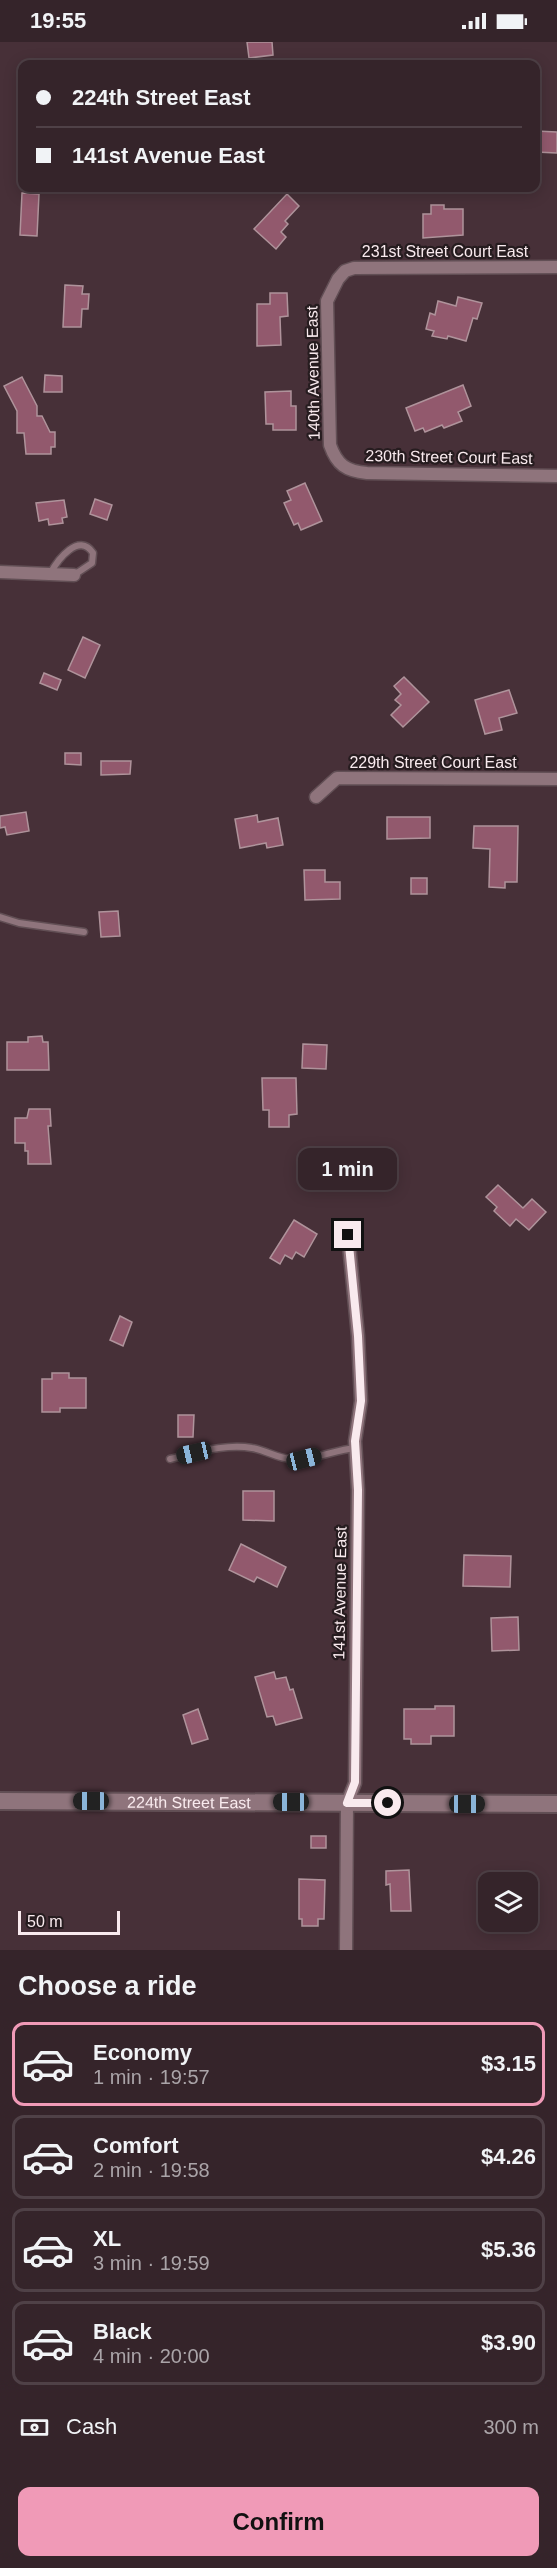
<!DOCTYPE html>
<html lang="en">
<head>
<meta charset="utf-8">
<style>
  :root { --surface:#35242a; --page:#3d2c32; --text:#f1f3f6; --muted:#aaa4a8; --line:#4f4147; --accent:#f09ab7 }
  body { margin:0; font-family:Helvetica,sans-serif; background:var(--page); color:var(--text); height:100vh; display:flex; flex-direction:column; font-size:22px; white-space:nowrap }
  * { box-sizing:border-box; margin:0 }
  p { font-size:20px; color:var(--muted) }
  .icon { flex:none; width:33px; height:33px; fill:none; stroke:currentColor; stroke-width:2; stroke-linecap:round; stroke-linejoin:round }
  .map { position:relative; height:1908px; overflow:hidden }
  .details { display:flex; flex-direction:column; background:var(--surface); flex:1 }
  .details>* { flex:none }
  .top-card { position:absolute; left:18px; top:18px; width:522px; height:132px; border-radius:12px; box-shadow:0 3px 15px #0003,0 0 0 2px var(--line); display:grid; align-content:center; height:132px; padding:0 18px; background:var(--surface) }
  .fabs { position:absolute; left:478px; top:1830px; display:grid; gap:12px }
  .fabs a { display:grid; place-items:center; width:60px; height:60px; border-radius:12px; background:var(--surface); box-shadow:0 3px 15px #0003,0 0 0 2px var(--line); font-size:30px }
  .scale { position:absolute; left:18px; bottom:15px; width:102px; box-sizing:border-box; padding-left:6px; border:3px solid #f9eaee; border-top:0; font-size:16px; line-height:21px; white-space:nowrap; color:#f9eaee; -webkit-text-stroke:4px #261c1f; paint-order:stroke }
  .end { position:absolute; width:27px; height:27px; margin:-14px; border:8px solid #f9eaee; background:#111; box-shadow:0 0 0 3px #111 }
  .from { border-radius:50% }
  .bubble { position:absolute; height:42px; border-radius:12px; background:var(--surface); box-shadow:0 3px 15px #0003,0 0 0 2px var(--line); font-size:20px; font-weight:800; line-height:42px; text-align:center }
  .car { position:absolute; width:18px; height:36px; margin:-18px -9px; border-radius:8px; box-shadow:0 0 4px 2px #0007; background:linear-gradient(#222 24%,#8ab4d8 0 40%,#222 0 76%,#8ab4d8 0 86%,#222 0) }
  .top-card b { display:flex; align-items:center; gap:21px; height:57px; font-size:22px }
  .top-card b+b { border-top:2px solid var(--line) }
  .top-card i { width:15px; height:15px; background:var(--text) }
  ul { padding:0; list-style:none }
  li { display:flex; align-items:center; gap:18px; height:84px; margin:0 12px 9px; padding:0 6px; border:3px solid var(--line); border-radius:12px }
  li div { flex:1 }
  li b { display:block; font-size:22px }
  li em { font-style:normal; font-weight:800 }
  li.selected { border-color:var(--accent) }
  li>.icon { width:54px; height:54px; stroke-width:1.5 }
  h2 { padding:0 18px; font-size:27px; line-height:72px }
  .pay { display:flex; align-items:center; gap:15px; height:66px; padding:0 18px; font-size:22px }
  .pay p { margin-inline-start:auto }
  .cta { display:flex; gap:12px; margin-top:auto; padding:12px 18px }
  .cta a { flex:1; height:69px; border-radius:12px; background:var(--accent); color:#111; font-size:24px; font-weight:800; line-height:69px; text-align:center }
  .status { display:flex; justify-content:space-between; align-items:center; height:42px; padding:0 30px; background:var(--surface); direction:ltr }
  .status svg { height:16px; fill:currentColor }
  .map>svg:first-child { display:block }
  .building { fill:#92596d; stroke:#af939b; stroke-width:1.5 }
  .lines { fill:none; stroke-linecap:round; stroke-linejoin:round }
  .service-casing { stroke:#624f55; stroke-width:9 }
  .minor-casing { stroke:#624f55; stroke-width:15 }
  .tertiary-casing { stroke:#624f55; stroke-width:20 }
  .service { stroke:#8f747c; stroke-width:6 }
  .minor { stroke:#8f747c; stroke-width:12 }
  .tertiary { stroke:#8f747c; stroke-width:16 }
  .route { stroke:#f9eaee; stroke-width:8 }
  .labels { text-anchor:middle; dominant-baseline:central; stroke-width:4.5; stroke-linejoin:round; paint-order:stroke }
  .street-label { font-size:16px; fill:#f9eaee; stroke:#261c1f }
</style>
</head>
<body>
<div class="status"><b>19:55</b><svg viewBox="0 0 49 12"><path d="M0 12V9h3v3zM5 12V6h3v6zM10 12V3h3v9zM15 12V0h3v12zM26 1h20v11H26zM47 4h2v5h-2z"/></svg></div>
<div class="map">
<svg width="557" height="1908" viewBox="0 0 557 1908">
  <rect width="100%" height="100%" fill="#473038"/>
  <g class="building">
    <polygon points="247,0 272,0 273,13 249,16"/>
    <polygon points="536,89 557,90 557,111 536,110"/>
    <polygon points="22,151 39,152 37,194 20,193"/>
    <polygon points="287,152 299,164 285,179 288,182 281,190 286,195 276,207 254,187"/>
    <polygon points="431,163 444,163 444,167 463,167 463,193 423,196 423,172 431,172"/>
    <polygon points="65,243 83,244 82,252 89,252 88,267 82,267 81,285 63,285"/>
    <polygon points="270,251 287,251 288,274 280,275 281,303 257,304 257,262 270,262"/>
    <polygon points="458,255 482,261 477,277 473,276 466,299 448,294 447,297 432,294 434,289 426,287 430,271 435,273 438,259 456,264"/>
    <polygon points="45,333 62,334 62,350 44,350"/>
    <polygon points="22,335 37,364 37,374 42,374 50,390 55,390 55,405 51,405 51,412 26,412 24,391 17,391 17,369 4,344"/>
    <polygon points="463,343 471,364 458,370 462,379 444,386 442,383 425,390 423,386 415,389 406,366"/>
    <polygon points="291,349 291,364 296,364 296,388 273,388 273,382 266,382 265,350"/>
    <polygon points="305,441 322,479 301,488 298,481 294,483 284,461 291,458 287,449"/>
    <polygon points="95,457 112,463 107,478 90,472"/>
    <polygon points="64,458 67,475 62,476 63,481 49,483 48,477 39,479 36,461"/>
    <polygon points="83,595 100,603 85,636 68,628"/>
    <polygon points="44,631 61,638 57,648 40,641"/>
    <polygon points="404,635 429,660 403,685 391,673 401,663 395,658 401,652 394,644"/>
    <polygon points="509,648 517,671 499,676 502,688 485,692 475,658"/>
    <polygon points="65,711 81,711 81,723 65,722"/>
    <polygon points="101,719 131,719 130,732 101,733"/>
    <polygon points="26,770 29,789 7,793 5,785 0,786 0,774"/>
    <polygon points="257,773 258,780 278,776 283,803 267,806 266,801 240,806 235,777"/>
    <polygon points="387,775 430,775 430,796 387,797"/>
    <polygon points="474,784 518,784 517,840 505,840 505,846 489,845 490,807 473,806"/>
    <polygon points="304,828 325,828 325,840 340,840 340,857 305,858"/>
    <rect x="411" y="836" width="16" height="16"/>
    <polygon points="118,869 120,894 101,895 99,870"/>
    <polygon points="42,994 43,1000 48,1000 49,1028 7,1028 7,1000 28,1000 28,995"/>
    <polygon points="303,1002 327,1003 326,1027 302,1026"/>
    <polygon points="262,1036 296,1036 297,1072 289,1073 289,1085 269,1085 269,1068 263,1068"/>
    <polygon points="29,1067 50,1067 51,1084 48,1084 51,1122 28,1122 28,1109 25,1109 25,1101 15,1101 15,1076 27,1076"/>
    <polygon points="498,1143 523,1166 532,1157 546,1170 529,1188 516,1177 510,1184 494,1169 497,1165 486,1155"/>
    <polygon points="294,1178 317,1192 304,1215 296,1210 292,1217 285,1213 280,1222 270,1216"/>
    <polygon points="120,1274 132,1280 123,1304 110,1298"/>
    <polygon points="52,1331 69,1331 69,1336 86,1336 86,1366 60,1366 60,1370 42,1370 42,1337 52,1337"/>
    <polygon points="178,1373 194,1373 193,1395 178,1395"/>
    <polygon points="243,1449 274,1449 274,1479 243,1478"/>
    <polygon points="241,1502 286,1525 277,1545 257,1535 254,1540 229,1528"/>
    <polygon points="464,1513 511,1514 510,1545 463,1544"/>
    <polygon points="518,1575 519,1608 492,1609 491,1576"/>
    <polygon points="274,1630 276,1637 286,1635 290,1648 293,1647 302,1676 276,1683 273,1674 267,1675 255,1635"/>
    <polygon points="435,1664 454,1664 454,1694 431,1694 431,1702 411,1702 411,1697 404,1697 404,1667 435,1667"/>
    <polygon points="198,1667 208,1697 192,1702 183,1673"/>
    <rect x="311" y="1794" width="15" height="12"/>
    <polygon points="409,1828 411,1869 391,1869 390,1842 386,1843 386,1829"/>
    <polygon points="299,1837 325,1838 324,1877 318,1877 318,1884 302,1884 302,1877 299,1877"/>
  </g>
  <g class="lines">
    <g class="service-casing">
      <g id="service">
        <path d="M50,532C58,517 79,490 93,511L92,521L74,533"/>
        <polyline points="0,875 19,881 84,890"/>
        <path d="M170,1417C196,1411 226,1401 252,1406C266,1408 278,1417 292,1417C313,1419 334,1408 355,1406"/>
      </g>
    </g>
    <g class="minor-casing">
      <g id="minor">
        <path d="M557,225L354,226L345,229L338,237L327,259L330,403C337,423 346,429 367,431L557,434"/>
        <polyline points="0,530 74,533"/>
        <polyline points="316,755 337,736 557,737"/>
        <polyline points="346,1908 347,1761 355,1741 358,1448 355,1399 361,1359 358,1294 348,1193"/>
      </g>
    </g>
    <g class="tertiary-casing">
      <g id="tertiary">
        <path id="s1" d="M0,1759L557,1762"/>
      </g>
    </g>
    <use href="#service" class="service"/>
    <use href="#minor" class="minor"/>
    <use href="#tertiary" class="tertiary"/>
  </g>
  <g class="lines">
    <polyline class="route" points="348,1193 358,1294 361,1359 355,1399 358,1448 355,1740 347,1761 388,1761"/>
  </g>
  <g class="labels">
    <g class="street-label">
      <text x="445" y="209">231st Street Court East</text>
      <text transform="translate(313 331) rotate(-91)">140th Avenue East</text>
      <text transform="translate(449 415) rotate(1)">230th Street Court East</text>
      <text x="433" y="720">229th Street Court East</text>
      <text transform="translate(340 1551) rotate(-89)">141st Avenue East</text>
      <text stroke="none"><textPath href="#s1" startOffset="189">224th Street East</textPath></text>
    </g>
  </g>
</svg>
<div class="fabs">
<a><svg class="icon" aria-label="layers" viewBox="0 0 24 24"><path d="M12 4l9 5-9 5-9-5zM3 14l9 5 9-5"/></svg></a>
</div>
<div class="scale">50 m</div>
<i class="end from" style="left:388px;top:1761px"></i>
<i class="end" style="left:348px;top:1193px"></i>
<div class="bubble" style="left:298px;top:1106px;width:99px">1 min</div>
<i class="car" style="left:194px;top:1411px;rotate:257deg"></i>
<i class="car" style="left:304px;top:1417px;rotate:76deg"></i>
<i class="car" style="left:91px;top:1759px;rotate:270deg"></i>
<i class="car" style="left:291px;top:1760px;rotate:270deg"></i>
<i class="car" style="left:467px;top:1762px;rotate:90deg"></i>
<div class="top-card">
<b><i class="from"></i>224th Street East</b>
<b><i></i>141st Avenue East</b>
</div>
</div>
<section class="details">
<h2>Choose a ride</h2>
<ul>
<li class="selected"><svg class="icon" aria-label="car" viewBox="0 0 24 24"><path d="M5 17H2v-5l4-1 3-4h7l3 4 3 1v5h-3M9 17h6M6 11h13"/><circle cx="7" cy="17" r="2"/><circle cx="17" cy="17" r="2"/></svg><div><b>Economy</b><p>1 min · 19:57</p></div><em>$3.15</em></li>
<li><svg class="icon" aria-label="car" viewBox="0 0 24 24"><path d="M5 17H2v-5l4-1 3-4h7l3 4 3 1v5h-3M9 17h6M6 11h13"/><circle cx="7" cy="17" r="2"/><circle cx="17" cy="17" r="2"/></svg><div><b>Comfort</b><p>2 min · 19:58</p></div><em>$4.26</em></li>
<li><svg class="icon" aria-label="car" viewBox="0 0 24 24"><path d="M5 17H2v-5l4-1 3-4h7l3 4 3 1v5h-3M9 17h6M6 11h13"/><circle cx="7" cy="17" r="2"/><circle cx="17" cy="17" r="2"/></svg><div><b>XL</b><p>3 min · 19:59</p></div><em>$5.36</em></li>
<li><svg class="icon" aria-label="car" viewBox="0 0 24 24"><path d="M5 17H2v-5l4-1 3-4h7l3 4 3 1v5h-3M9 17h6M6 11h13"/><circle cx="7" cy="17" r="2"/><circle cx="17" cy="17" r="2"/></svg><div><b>Black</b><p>4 min · 20:00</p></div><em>$3.90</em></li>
</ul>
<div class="pay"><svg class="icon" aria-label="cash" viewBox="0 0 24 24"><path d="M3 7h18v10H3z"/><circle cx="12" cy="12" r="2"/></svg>Cash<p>300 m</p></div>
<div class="cta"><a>Confirm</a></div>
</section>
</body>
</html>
